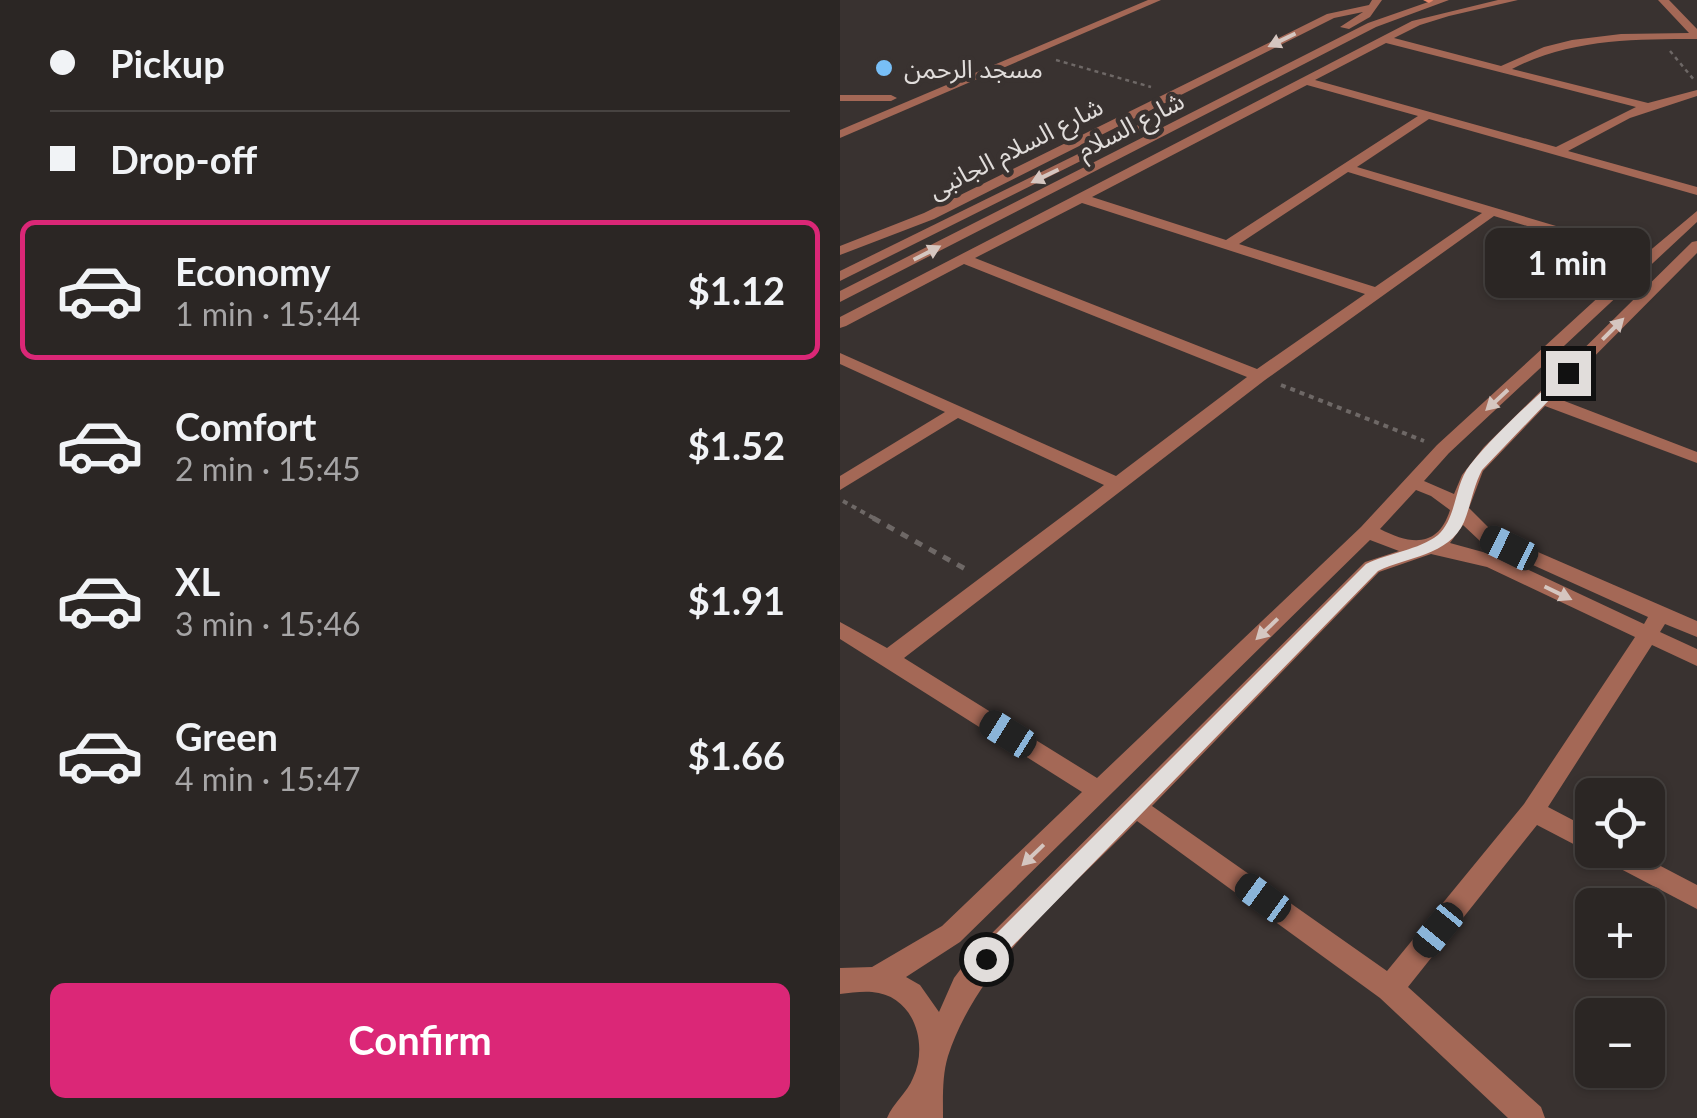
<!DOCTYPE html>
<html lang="en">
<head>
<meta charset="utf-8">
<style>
  :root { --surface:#2b2624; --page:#373231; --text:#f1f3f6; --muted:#a6a5a6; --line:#474341; --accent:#db2777 }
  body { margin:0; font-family:Lato,"Noto Sans Arabic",sans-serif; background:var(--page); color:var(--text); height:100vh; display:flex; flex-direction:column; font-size:38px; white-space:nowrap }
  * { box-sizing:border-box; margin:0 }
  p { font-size:32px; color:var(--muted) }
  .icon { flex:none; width:55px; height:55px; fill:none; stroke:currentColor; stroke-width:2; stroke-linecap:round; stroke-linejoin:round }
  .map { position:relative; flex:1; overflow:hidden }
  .details { display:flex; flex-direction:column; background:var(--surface); width:840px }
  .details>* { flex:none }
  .banner { display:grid; align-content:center; height:220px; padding:0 50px; background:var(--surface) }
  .controls { position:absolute; left:735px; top:778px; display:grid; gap:20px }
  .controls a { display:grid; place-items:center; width:90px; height:90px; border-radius:15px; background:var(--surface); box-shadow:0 2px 8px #0004,0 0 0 2px var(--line); font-size:50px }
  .end { position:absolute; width:45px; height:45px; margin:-22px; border:12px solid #e1dddb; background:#111; box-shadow:0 0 0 5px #111 }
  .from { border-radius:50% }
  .bubble { position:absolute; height:70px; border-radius:15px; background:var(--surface); box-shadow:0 2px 8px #0004,0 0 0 2px var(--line); font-size:32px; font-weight:700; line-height:70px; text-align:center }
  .car { position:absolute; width:30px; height:60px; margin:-30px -15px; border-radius:12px; box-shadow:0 0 8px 2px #0007; background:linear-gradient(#222 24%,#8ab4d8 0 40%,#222 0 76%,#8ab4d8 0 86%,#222 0) }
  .banner b { display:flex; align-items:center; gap:35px; height:95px; font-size:38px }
  .banner b+b { border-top:2px solid var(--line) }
  .banner i { width:25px; height:25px; background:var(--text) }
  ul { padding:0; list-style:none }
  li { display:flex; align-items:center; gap:30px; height:140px; margin:0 20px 15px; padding:0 30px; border:5px solid transparent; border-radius:15px }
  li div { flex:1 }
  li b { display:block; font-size:38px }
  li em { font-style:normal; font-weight:700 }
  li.on { border-color:var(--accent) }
  li>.icon { width:90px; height:90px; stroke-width:1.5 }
  .cta { display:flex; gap:20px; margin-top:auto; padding:20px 50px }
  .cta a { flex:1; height:115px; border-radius:15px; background:var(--accent); color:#fff; font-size:40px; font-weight:700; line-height:115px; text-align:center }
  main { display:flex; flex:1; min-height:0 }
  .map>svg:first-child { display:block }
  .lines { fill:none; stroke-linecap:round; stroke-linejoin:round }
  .path-far2 { stroke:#6e6866; stroke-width:2.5; stroke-dasharray:4 4; stroke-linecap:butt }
  .path-far1 { stroke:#6e6866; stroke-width:4; stroke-dasharray:5 5; stroke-linecap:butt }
  .path { stroke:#6e6866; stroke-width:5; stroke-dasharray:8 8; stroke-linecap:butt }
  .street { fill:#a46856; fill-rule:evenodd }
  .secondary { fill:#e28467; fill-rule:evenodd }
  .oneway { fill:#d5c6c0 }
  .route { fill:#e1dddb }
  .poi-dot { fill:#78bff7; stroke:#393230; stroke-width:4 }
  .labels { text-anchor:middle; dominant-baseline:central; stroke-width:9; stroke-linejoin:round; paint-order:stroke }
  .far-poi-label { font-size:25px; fill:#e1dddb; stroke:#393230; text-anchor:start }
  .far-street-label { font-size:25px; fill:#e1dddb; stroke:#393230 }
</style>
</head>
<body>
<main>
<section class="details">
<div class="banner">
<b><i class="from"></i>Pickup</b>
<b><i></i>Drop-off</b>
</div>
<ul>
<li class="on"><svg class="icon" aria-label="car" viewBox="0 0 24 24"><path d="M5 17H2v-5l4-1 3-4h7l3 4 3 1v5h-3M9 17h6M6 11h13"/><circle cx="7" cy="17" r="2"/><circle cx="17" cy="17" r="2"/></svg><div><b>Economy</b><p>1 min · 15:44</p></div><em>$1.12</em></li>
<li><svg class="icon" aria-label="car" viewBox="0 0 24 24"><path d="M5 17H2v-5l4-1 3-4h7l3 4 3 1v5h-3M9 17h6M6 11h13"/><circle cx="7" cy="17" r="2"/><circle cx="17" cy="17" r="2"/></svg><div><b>Comfort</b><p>2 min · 15:45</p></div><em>$1.52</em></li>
<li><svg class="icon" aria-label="car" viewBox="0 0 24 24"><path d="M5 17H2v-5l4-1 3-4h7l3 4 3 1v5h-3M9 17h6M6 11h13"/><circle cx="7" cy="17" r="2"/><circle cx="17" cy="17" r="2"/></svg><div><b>XL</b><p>3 min · 15:46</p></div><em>$1.91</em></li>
<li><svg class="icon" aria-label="car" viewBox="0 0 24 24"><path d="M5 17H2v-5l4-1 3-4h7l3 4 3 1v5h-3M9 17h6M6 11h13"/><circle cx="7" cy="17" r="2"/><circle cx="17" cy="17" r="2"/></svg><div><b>Green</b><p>4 min · 15:47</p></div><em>$1.66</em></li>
</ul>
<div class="cta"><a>Confirm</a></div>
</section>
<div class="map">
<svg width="857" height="1118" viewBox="0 0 857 1118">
  <rect width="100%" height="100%" fill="#393230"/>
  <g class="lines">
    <g class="path-far2">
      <polyline points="830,51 855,81"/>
      <polyline points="216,60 311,87"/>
    </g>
    <g class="path-far1">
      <polyline points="441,385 584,441"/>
      <polyline points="3,501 37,520"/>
    </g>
    <polyline class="path" points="33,518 129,571"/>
    <g class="street">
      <polygon points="308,0 321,0 0,138 0,130"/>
      <polygon points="532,0 542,0 530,17 509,29 500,27 523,12 494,18 94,219 0,255 0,246 84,213 487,14 529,5"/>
      <polygon points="594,0 609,0 536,27 0,302 0,291 528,23"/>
      <path d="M658,0H678L609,16L580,25L554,38L661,66L704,47L732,40L781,34L849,33L818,0H829L857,29V39C793,39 730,39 672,69L808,103L857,90V96L790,118L728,151L857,187V195L589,119L517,167L807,253L857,211V222L609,453L584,481L614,494L622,475L644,447L852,242L857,241V253L714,397L857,452V463L705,406L643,471L629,508L654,533L857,621V637L825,624L820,632L857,649V666L812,645L708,807L752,830V850H790L857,885V909L758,857L755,851L743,849L697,825L568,987L701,1107L705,1118H668L540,998L297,821C230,890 138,963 108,1056C102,1076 103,1097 103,1118H47C53,1103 67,1093 73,1078C89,1044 74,995 32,992C22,991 10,993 0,994V968L32,967L102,926L242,792L0,639V622L47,648L264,485L118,418L0,490V476L105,412L0,364V353L276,476L407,377L124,264L6,326L0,328V317L572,21ZM546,43L796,107L716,147L475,80ZM467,85L578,116L386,240L252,197ZM508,172L642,213L535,287L399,244ZM242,203L525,294L417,369L135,258ZM654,216L799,260L597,445L521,527L257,778L64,658L425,380ZM576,490L591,496L610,510C598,548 571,545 540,529ZM623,525L640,541L808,617L804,624L661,557L610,543ZM530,540L559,551L525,562L135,950L114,978L99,1012L80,985L66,977L120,942ZM591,554L647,567L795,637L684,804L547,971L312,806L539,572Z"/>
      <polygon points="0,95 51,95 57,98 51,101 0,101"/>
      <polygon points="313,117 323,120 0,281 0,271"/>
    </g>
    <polygon class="secondary" points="583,0 594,0 589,3"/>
  </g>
  <defs><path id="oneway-solid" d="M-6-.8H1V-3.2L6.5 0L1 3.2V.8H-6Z" transform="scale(2.5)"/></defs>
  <g class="oneway">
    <use href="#oneway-solid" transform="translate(442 40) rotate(154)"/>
    <use href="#oneway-solid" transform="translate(205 176) rotate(154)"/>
    <use href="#oneway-solid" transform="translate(87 253) rotate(-27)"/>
    <use href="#oneway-solid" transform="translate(773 329) rotate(-45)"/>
    <use href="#oneway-solid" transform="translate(657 400) rotate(137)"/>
    <use href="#oneway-solid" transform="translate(718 593) rotate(26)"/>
    <use href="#oneway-solid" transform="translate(427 629) rotate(136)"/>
    <use href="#oneway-solid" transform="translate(193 855) rotate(136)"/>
  </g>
  <path class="route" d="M724,370L735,373L642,470C633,487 631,505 624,522C609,556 566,557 538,571L153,966H138L134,959L138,952L526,564C548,553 579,550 598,535C617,518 614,485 630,465C657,431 693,401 724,370Z"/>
  <circle class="poi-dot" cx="44" cy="68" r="10"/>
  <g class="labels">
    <g class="far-poi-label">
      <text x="64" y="68">مسجد الرحمن</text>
    </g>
    <g class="far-street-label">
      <text transform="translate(290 124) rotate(-27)">شارع السلام</text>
      <text transform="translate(175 147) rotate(-27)">شارع السلام الجانبى</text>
    </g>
  </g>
</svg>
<div class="controls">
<a><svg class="icon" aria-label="locate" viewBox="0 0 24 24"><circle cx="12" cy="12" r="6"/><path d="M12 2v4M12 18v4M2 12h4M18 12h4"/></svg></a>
<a>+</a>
<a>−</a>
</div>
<i class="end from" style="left:146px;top:959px"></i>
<i class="end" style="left:728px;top:373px"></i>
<div class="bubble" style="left:645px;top:228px;width:165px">1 min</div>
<i class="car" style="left:669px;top:548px;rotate:296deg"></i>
<i class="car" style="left:168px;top:734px;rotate:302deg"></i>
<i class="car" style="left:423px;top:898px;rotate:306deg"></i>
<i class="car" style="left:598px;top:930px;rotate:219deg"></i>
</div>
</main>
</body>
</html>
